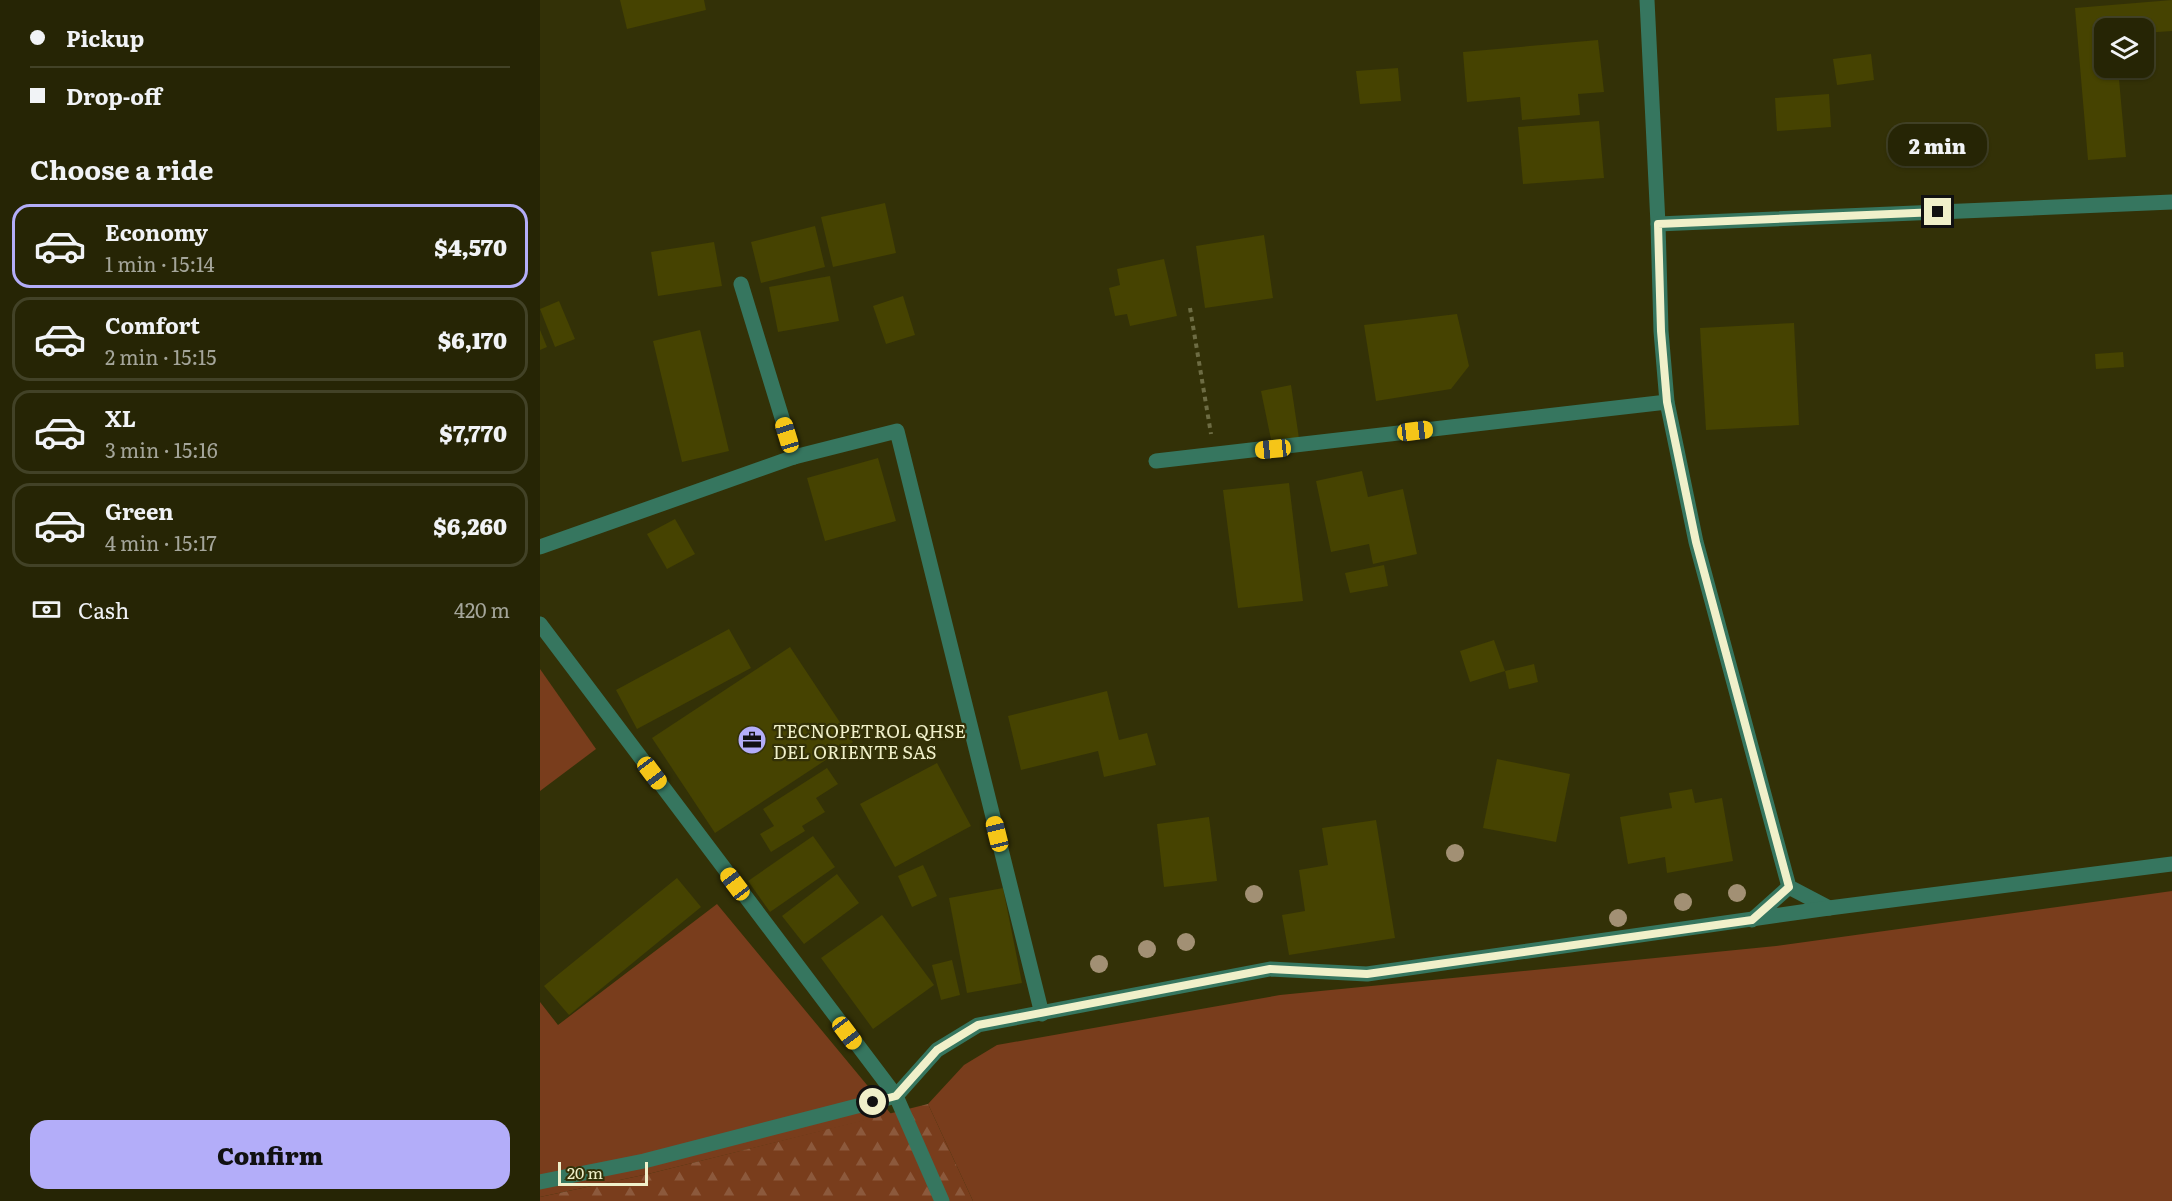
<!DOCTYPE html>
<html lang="en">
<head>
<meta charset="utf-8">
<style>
  :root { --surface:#262505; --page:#2e2d0f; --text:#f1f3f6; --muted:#a4a59a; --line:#424227; --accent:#b3adf9 }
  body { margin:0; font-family:Literata,serif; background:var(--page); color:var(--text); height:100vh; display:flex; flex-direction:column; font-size:22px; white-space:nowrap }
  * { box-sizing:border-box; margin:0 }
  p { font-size:20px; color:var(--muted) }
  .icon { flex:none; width:33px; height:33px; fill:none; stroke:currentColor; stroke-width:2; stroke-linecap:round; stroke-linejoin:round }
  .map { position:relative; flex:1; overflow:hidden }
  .panel { display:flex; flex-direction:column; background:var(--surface); width:540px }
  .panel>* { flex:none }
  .banner { display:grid; align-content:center; height:132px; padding:0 30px; background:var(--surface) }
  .tools { position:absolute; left:1554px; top:18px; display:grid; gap:12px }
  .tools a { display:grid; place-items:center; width:60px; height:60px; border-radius:12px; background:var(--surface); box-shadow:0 2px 4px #0004,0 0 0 2px var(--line); font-size:30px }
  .scale { position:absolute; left:18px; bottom:15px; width:90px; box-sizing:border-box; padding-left:6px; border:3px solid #f0f0ca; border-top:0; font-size:16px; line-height:21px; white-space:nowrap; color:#f0f0ca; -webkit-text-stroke:4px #333107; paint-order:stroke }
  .end { position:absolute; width:27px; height:27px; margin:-14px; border:8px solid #f0f0ca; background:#111; box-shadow:0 0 0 3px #111 }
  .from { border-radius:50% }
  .bubble { position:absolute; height:42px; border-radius:18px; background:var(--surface); box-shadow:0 2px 4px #0004,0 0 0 2px var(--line); font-size:20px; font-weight:800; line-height:42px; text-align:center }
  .car { position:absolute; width:18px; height:36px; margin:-18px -9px; border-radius:8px; box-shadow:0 0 4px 2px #0007; background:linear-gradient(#f5c518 24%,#345 0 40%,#f5c518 0 76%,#345 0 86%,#f5c518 0) }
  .banner b { display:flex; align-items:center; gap:21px; height:57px; font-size:22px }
  .banner b+b { border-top:2px solid var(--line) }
  .banner i { width:15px; height:15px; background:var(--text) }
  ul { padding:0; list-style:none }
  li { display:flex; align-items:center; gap:18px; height:84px; margin:0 12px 9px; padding:0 18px; border:3px solid var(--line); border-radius:18px }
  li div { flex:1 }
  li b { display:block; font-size:22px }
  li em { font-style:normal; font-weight:800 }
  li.current { border-color:var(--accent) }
  li>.icon { width:54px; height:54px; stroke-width:1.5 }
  h2 { padding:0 30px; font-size:27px; line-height:72px }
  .pay { display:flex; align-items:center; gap:15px; height:66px; padding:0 30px; font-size:22px }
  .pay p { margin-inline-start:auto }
  .primary-button { display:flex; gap:12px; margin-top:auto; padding:12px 30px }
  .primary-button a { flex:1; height:69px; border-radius:18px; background:var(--accent); color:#111; font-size:24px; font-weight:800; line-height:69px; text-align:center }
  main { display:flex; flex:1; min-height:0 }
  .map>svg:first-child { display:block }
  .green { fill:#793d1c }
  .forest { fill:url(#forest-firs) }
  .building { fill:#464301 }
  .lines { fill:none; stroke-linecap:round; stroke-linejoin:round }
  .path { stroke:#6d6c43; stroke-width:4; stroke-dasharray:4.5 4.5; stroke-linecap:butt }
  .minor { stroke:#36765f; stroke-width:15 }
  .tree { fill:#a29074 }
  .route { stroke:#f0f0ca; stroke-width:8 }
  .labels { text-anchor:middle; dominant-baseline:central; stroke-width:4.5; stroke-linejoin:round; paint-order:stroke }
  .poi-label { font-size:18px; fill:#f0f0ca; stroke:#333107; text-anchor:start }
</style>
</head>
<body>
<main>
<section class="panel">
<div class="banner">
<b><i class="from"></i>Pickup</b>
<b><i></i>Drop-off</b>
</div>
<h2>Choose a ride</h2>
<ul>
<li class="current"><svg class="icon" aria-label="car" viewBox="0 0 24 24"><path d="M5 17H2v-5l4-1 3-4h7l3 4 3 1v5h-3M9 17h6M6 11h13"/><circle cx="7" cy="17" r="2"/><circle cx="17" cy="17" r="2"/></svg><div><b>Economy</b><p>1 min · 15:14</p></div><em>$4,570</em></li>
<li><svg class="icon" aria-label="car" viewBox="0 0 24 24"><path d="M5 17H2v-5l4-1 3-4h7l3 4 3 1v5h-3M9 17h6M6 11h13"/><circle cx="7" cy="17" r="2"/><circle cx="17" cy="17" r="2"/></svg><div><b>Comfort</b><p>2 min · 15:15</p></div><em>$6,170</em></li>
<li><svg class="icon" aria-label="car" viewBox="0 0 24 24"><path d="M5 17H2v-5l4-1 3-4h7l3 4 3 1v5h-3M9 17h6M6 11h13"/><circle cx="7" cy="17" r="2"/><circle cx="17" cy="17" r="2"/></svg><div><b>XL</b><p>3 min · 15:16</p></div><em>$7,770</em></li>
<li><svg class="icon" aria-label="car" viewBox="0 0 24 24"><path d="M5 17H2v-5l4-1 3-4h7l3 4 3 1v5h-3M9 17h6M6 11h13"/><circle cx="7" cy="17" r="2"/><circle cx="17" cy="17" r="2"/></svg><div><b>Green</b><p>4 min · 15:17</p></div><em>$6,260</em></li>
</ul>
<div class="pay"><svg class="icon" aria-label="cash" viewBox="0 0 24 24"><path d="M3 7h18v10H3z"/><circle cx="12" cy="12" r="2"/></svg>Cash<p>420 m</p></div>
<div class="primary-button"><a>Confirm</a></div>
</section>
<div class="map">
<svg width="1632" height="1201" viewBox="0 0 1632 1201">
  <defs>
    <pattern id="forest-firs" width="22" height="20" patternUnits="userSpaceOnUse" patternTransform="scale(1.5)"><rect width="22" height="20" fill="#793d1c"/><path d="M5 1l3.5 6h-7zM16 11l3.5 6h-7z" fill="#8c593c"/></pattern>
  </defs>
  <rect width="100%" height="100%" fill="#333107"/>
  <g class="green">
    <polygon points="0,669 56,749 0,791"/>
    <polygon points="1632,891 1632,1201 433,1201 388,1104 424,1065 457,1045 740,995 1236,946"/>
    <polygon points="177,904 351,1114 108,1174 0,1197 0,1002 18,1025"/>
  </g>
  <polygon class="forest" points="388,1104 433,1201 0,1201 0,1197 108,1174"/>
  <g class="building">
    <polygon points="80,0 164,0 166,10 87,29"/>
    <polygon points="1632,0 1632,31 1604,33 1604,28 1564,28 1564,68 1578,68 1586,157 1548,160 1535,8"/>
    <polygon points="1058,40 1064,92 1038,94 1040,115 982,120 980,97 927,102 923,52"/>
    <polygon points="1331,54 1334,80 1297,85 1293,59"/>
    <polygon points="858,68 861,101 820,104 816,71"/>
    <polygon points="1289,94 1291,127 1237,131 1235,98"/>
    <polygon points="1059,121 1064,178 983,184 978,127"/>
    <polygon points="345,203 356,253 293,267 281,217"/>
    <polygon points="275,226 285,267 221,283 211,242"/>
    <polygon points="724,235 733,298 665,308 656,246"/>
    <polygon points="174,242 182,286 118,296 111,252"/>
    <polygon points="624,259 637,316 590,326 587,314 575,316 569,288 580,285 577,269"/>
    <polygon points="290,276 299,321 238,332 229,287"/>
    <polygon points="363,296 375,335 346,344 333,306"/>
    <polygon points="19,301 35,339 15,347 0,309"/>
    <polygon points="917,314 929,366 911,389 836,401 824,325"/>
    <polygon points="1254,323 1259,425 1166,430 1160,328"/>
    <polygon points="0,330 7,347 0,350"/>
    <polygon points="160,330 189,451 142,462 113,341"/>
    <polygon points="1583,352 1584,367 1556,369 1555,354"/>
    <polygon points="751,385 760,445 733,449 721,391"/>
    <polygon points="338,458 356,521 285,541 267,478"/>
    <polygon points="822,471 828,497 863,489 877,554 833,564 829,544 791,552 776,481"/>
    <polygon points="749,483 763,601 698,608 683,490"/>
    <polygon points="135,519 155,554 127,569 107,534"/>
    <polygon points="844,565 848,586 810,593 805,573"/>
    <polygon points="189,629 211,668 97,729 76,690"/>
    <polygon points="954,640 965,671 930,682 920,651"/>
    <polygon points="250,647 313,742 175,833 112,738"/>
    <polygon points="994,664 998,682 969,689 965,671"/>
    <polygon points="567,691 579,740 607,733 616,765 564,777 558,751 481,770 468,716"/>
    <polygon points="957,759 1030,774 1016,842 943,828"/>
    <polygon points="397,763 431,826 355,867 320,804"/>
    <polygon points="287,768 298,784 276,798 285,812 262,826 265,831 231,852 220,834 234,826 223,809"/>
    <polygon points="1152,789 1155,803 1182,798 1193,861 1127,873 1125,857 1088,864 1080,817 1132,808 1129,793"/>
    <polygon points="669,817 677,881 624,887 617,824"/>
    <polygon points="836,820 855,938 749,955 742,915 765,911 759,870 788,865 782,828"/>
    <polygon points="273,836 295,867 230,912 208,881"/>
    <polygon points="383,865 397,896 372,907 358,876"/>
    <polygon points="297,874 319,903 264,944 242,916"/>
    <polygon points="137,878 161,907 29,1015 4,986"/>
    <polygon points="463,888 482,983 427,993 409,898"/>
    <polygon points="342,915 394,985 333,1029 281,958"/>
    <polygon points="412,960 420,995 401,1000 392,965"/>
  </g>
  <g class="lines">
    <polyline class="path" points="650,308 671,434"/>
    <g class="minor">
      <polyline points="1107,0 1118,224 1121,331 1127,402 1156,542 1249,887 1289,908"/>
      <polyline points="1118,224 1632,202"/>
      <polyline points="201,284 254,457"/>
      <polyline points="616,461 1127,402"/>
      <polyline points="0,547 254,457 357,431 502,1014"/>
      <polyline points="0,624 356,1096 402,1201"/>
      <polyline points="1212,920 1249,887"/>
      <polyline points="0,1182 104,1161 356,1096 397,1050 438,1025 730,969 827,974 1289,908 1632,864"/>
    </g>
  </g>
  <g class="tree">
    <circle cx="915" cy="853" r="9"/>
    <circle cx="1197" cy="893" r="9"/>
    <circle cx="714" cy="894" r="9"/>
    <circle cx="1143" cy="902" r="9"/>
    <circle cx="1078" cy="918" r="9"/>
    <circle cx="646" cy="942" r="9"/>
    <circle cx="607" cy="949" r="9"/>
    <circle cx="559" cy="964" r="9"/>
  </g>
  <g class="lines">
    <polyline class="route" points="333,1102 356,1096 397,1050 438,1025 730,969 827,974 1212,920 1249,887 1156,542 1127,402 1121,331 1118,224 1398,212"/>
  </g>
  <defs>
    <g id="office-disc" transform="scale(1.5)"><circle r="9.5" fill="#b3adf9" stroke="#333107"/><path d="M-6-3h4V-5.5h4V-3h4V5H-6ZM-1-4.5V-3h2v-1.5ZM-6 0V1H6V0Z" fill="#111"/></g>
  </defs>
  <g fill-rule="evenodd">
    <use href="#office-disc" x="212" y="740"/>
  </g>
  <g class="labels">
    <g class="poi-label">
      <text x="233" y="730">TECNOPETROL QHSE<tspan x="233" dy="21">DEL ORIENTE SAS</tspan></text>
    </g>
  </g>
</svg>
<div class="tools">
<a><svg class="icon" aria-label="layers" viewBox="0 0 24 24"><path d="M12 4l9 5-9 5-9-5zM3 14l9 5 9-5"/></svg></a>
</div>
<div class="scale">20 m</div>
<i class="end from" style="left:333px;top:1102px"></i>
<i class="end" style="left:1398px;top:212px"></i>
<div class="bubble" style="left:1348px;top:124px;width:99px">2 min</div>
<i class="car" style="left:875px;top:431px;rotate:83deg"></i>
<i class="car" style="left:247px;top:435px;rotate:343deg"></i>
<i class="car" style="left:733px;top:449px;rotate:264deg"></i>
<i class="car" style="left:112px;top:773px;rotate:143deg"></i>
<i class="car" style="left:457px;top:834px;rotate:346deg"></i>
<i class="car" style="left:195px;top:884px;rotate:323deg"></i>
<i class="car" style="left:307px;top:1033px;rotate:143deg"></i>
</div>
</main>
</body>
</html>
